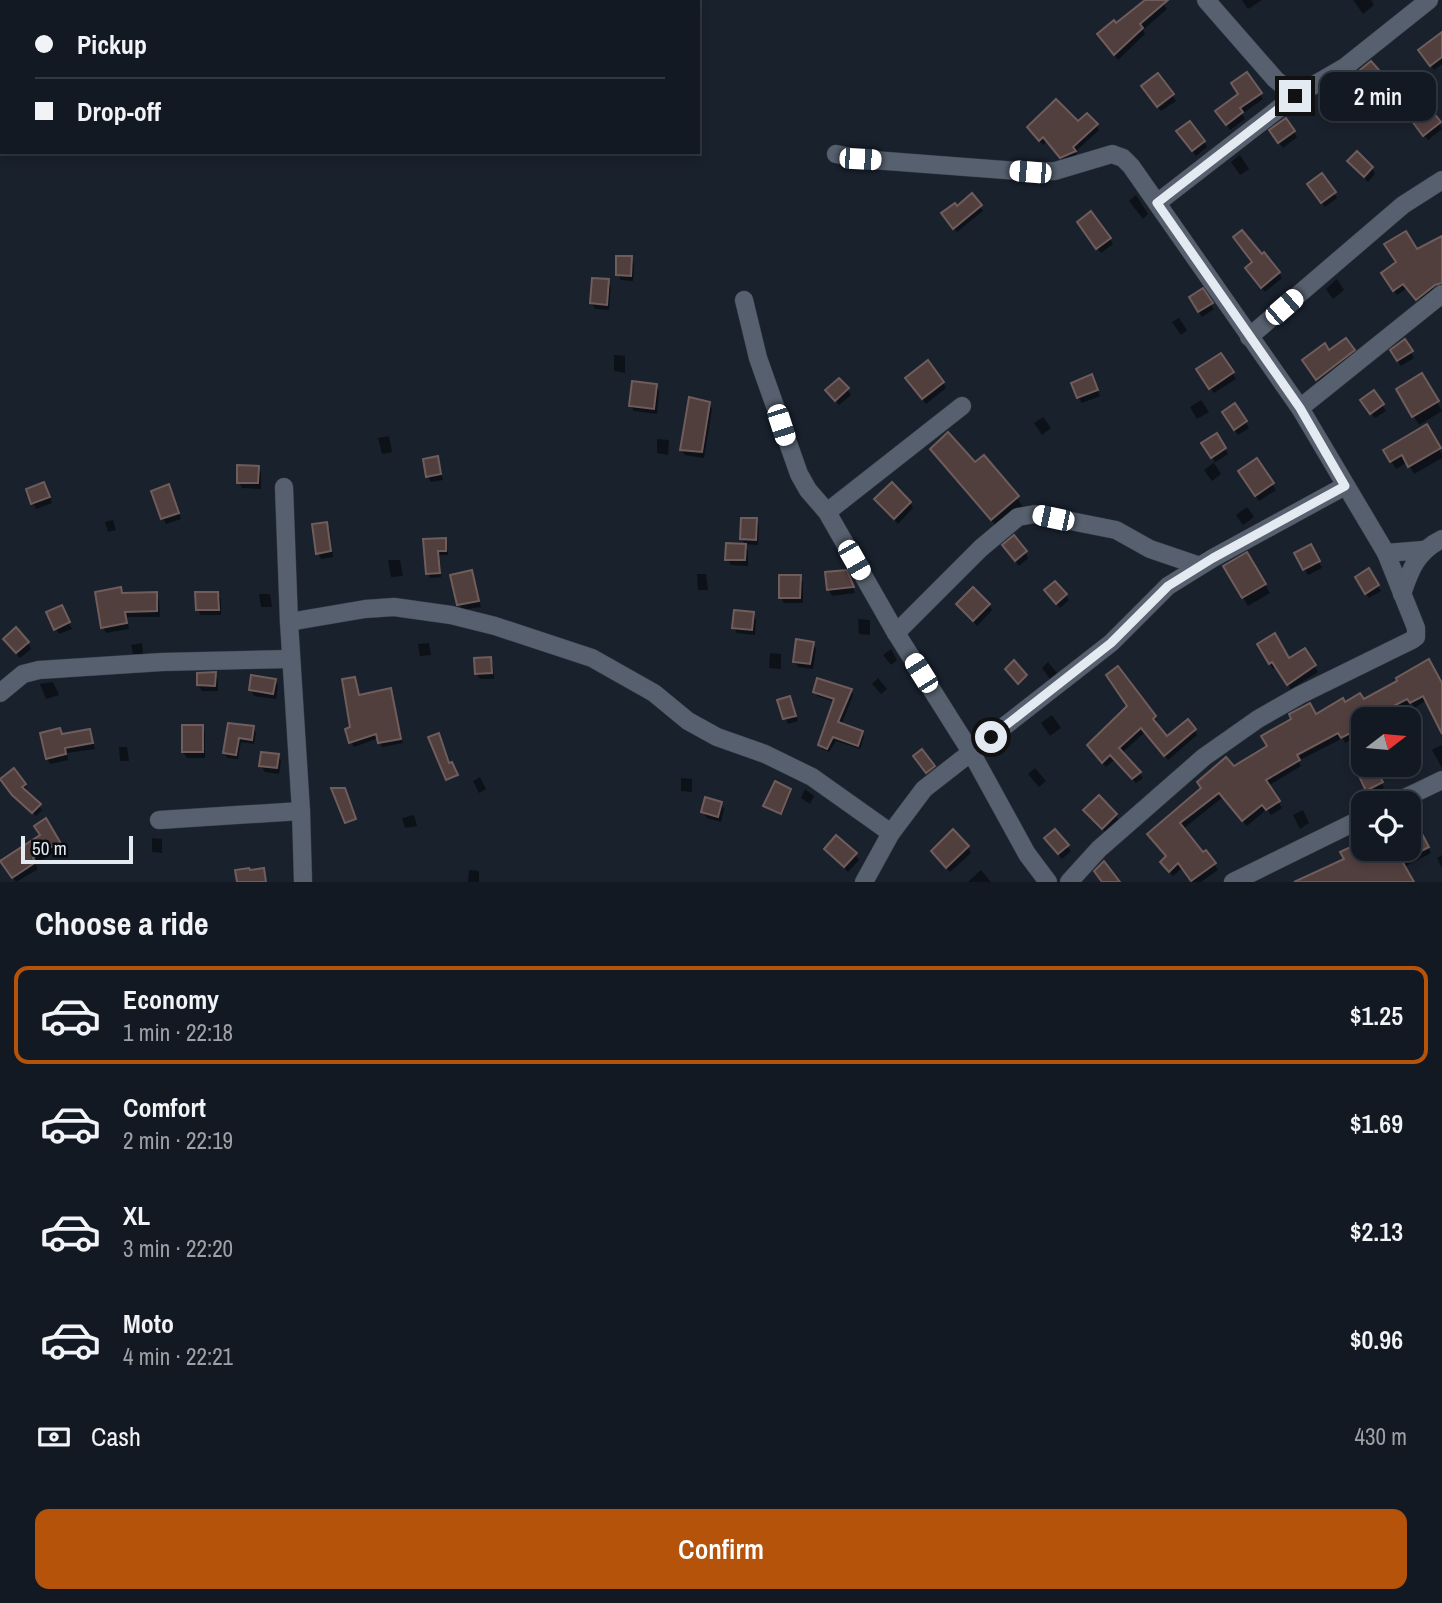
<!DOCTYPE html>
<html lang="en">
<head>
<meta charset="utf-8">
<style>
  :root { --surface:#131922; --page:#20262f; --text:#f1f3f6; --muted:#9da0a5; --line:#323840; --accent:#b45309 }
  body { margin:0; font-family:"Archivo Narrow",sans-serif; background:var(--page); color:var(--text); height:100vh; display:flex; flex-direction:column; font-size:26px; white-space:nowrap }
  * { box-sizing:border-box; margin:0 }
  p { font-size:23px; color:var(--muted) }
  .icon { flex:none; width:38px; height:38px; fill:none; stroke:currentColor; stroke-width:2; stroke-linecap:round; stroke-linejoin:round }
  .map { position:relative; height:882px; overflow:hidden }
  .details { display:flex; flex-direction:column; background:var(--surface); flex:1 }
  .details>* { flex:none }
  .top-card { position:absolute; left:0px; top:0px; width:700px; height:154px; box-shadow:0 4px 10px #0003,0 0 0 2px var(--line); display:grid; align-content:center; height:154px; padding:0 35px; background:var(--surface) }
  .needle { width:46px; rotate:74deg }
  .fabs { position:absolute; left:1351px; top:707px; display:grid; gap:14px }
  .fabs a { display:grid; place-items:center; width:70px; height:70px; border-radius:14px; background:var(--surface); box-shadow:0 4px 10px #0003,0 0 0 2px var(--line); font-size:35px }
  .scale { position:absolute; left:21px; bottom:18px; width:112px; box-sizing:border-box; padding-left:7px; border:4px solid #e4eaf2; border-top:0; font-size:19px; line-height:24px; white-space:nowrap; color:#e4eaf2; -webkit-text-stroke:5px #070b10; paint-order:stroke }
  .end { position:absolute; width:32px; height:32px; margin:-16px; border:9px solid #e4eaf2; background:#111; box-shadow:0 0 0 4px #111 }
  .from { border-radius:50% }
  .bubble { position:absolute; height:49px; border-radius:14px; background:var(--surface); box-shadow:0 4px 10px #0003,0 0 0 2px var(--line); font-size:23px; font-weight:600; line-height:49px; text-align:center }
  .car { position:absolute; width:21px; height:42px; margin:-21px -10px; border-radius:9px; box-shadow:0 0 5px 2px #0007; background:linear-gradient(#fff 24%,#345 0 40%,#fff 0 76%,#345 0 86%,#fff 0) }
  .top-card b { display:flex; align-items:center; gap:24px; height:66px; font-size:26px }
  .top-card b+b { border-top:2px solid var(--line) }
  .top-card i { width:18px; height:18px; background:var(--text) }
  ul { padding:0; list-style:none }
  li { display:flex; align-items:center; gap:21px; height:98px; margin:0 14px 10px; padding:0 21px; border:4px solid transparent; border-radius:14px }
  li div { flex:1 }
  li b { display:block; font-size:26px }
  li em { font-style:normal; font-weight:600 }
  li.selected { border-color:var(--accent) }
  li>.icon { width:63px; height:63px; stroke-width:1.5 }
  h2 { padding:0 35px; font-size:32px; line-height:84px }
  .pay { display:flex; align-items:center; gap:18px; height:77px; padding:0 35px; font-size:26px }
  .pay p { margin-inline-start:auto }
  .primary-button { display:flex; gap:14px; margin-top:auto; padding:14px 35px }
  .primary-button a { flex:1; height:80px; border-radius:14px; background:var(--accent); color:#fff; font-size:28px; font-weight:600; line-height:80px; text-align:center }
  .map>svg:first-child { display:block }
  .shadow { fill:#0007 }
  .building { fill:#513f3e; stroke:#6f5c5b; stroke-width:2 }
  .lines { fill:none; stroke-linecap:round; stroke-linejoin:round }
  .minor-casing { stroke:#363b46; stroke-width:19 }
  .minor { stroke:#56606e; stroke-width:18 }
  .route { stroke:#e4eaf2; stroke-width:9 }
</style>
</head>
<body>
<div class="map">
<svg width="1442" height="882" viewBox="0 0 1442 882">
  <rect width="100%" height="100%" fill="#19212d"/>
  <g class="shadow">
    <polygon points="1142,0 1161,0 1167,9 1143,30 1145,34 1118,60 1102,40 1116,26 1144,3"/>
    <polygon points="1242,0 1262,0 1248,9"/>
    <polygon points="1353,0 1371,0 1374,5 1363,14"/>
    <polygon points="1442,34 1442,64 1434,70 1424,55"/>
    <polygon points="1385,79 1388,84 1353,118 1337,97"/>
    <polygon points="1146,92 1172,95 1176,101 1161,111"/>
    <polygon points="1260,94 1263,99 1242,114 1245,119 1230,130 1221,117 1240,95"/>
    <polygon points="1078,123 1096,125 1099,130 1075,152 1078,157 1065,162 1047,141 1043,145 1032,133"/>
    <polygon points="1414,123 1439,123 1442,129 1428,140"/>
    <polygon points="1294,132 1297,137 1283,148 1275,137"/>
    <polygon points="1182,137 1204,142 1207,147 1196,156"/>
    <polygon points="1240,155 1249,169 1240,175 1231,162"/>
    <polygon points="1349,161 1372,168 1375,174 1368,182"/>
    <polygon points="1313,190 1334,193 1337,198 1325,207"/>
    <polygon points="1136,195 1148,214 1143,219 1129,201"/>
    <polygon points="971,196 983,211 957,232 946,218"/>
    <polygon points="1082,228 1110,239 1113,244 1101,253"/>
    <polygon points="1442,238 1442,274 1432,287 1435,292 1420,304 1407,288 1397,295 1383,273 1416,251"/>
    <polygon points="631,258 634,264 633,281 621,280 618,274"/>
    <polygon points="1250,273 1279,273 1282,278 1265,292"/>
    <polygon points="1337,279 1344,290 1333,299 1326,289"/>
    <polygon points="608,281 611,287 609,310 595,309 592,303"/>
    <polygon points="1191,298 1211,304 1214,309 1202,317"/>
    <polygon points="1179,318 1187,330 1181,335 1172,322"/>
    <polygon points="1404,341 1414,358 1401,366 1392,351"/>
    <polygon points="1353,351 1356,355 1320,384 1307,365 1329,352"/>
    <polygon points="614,355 625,356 625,373 614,371"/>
    <polygon points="1220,355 1236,379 1214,393 1198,369"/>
    <polygon points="1422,376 1442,411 1419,425 1398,389"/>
    <polygon points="1094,382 1100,396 1082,403 1078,397"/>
    <polygon points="943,383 946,388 926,404 911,384"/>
    <polygon points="656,385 659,391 657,414 634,411 631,406"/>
    <polygon points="847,389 851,395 839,405 831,396"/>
    <polygon points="1201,400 1209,412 1197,419 1190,407"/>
    <polygon points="708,403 712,409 704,458 685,455 681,450"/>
    <polygon points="1235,405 1249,428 1238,435 1224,412"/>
    <polygon points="1382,405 1386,411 1375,418 1366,406"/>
    <polygon points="1043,417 1051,428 1042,435 1034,423"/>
    <polygon points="1426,427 1442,454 1442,458 1414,474 1408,462 1396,469 1385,450"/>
    <polygon points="1217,435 1228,454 1214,463 1221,474 1212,481 1204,470 1215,462 1204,443"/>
    <polygon points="389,436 392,452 382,454 378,438"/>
    <polygon points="657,439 669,440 668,455 657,453"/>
    <polygon points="932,449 975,464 1017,497 1022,506 997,527"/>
    <polygon points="437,458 443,480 431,482 427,476"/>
    <polygon points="258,467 261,473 261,489 242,488 239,482"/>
    <polygon points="1243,477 1272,484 1276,490 1259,501"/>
    <polygon points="47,490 52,503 36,509 33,503"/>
    <polygon points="171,492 181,519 166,524 163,518"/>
    <polygon points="877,500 910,503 913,508 898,524"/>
    <polygon points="1247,507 1254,517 1243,525 1236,515"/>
    <polygon points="113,520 116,530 108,532 105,522"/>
    <polygon points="756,520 759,526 758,545 745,544 742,539"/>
    <polygon points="326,524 330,530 333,557 321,559 318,553"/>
    <polygon points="425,540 445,540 447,544 448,555 440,555 441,577 430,578 428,573"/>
    <polygon points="745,546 748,551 748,566 731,565 727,559"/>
    <polygon points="1310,546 1322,568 1308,575 1296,554"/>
    <polygon points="1008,551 1025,552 1028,558 1019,566"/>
    <polygon points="1247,555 1270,593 1248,606 1225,566"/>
    <polygon points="388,560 400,560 403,576 391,577"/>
    <polygon points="1368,571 1381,591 1369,598 1357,578"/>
    <polygon points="471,572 481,607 462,610 459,604"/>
    <polygon points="697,574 706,574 708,590 698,590"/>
    <polygon points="827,574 849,578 855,593 832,596 829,590"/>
    <polygon points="800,577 803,583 803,603 784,603 781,598"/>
    <polygon points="120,589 123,595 156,594 159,600 160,617 127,617 129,629 106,633 103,627"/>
    <polygon points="1046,591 1065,595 1069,600 1060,608"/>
    <polygon points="217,593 221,599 221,615 201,615 197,609"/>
    <polygon points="259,594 270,594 272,607 261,607"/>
    <polygon points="958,604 989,605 992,610 977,626"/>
    <polygon points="64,613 72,629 59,634 56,629"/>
    <polygon points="753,614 756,620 755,635 737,633 734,628"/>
    <polygon points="858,619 870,620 870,635 859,634"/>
    <polygon points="28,643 31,649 20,658 9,645"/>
    <polygon points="142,643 143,654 133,654 131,645"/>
    <polygon points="429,643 431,655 420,656 418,644"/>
    <polygon points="813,644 816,649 813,669 798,667 794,661"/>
    <polygon points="1259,644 1288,661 1304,650 1318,672 1291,689 1277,667 1273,669"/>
    <polygon points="891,649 897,660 891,665 883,655"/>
    <polygon points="770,653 781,654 781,669 769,668"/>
    <polygon points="490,659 493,665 494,679 480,679 476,674"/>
    <polygon points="1048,662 1057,673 1050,679 1042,668"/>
    <polygon points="215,674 218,680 218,691 202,691 198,685"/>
    <polygon points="878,678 887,689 881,694 872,684"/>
    <polygon points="354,679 360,697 390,690 403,743 382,747 378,738 354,747 351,742"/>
    <polygon points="275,680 278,686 276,699 254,696 251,690"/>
    <polygon points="53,682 59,695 46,699 40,684"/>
    <polygon points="1442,686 1442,730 1427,700 1414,708 1412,703 1382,719 1363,719 1363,733 1345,743 1343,738 1298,761 1301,766 1268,786 1282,808 1271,815 1267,809 1247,826 1223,797 1183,829 1202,854 1206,852 1218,870 1201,882 1193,882 1183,867 1173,876 1165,867 1168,857 1152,840 1233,768 1316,716 1345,705"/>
    <polygon points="851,690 853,695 841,725 862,733 864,737 860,749 836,741 829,752 822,749 820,745 835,702 817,696 815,692"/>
    <polygon points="790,698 798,721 788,724 779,701"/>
    <polygon points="1052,715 1061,728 1050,736 1041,723"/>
    <polygon points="1154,717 1157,722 1155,724 1167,738 1194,730 1197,735 1168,760 1145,732 1122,753 1143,778 1136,783 1114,760 1106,767 1092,751"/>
    <polygon points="229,725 253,728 256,733 254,744 241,742 238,759 227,758 225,753"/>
    <polygon points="202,726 205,732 205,758 187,758 183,752"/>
    <polygon points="90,731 95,749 67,753 68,760 50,764 47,758 63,736"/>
    <polygon points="1441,745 1442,747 1442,768 1432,750"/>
    <polygon points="119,747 127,747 129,761 120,761"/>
    <polygon points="278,756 281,761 279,774 265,772 261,766"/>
    <polygon points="1035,768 1046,781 1039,787 1028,774"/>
    <polygon points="1373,768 1384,788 1371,795 1360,775"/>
    <polygon points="480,777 486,789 479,793 473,781"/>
    <polygon points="681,778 692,779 692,792 681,791"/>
    <polygon points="4,783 24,785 27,789 24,791 42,810 36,816"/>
    <polygon points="805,789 814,796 810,804 801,798"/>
    <polygon points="790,790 791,793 782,815 766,808 765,806"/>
    <polygon points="721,803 724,809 721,822 707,818 703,812"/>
    <polygon points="1303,810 1309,823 1300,829 1293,815"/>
    <polygon points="1086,811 1115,815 1119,820 1106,833"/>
    <polygon points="414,815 417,826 405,828 402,818"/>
    <polygon points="46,821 62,848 35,864 38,869 16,882 3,861 42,835"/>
    <polygon points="1421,835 1431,853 1404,867 1412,882 1298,882 1367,849 1409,849 1409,841"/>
    <polygon points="152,838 162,839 162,853 152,852"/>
    <polygon points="1046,839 1067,846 1071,851 1062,859"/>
    <polygon points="968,847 971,853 950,872 936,857"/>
    <polygon points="826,849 855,854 859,860 848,872"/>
    <polygon points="1442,855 1442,868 1437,858"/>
    <polygon points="469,870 479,871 479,882 468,882"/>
    <polygon points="981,870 991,882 968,882"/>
  </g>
  <g class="building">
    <polygon points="1145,0 1168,0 1140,24 1143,28 1114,55 1097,34 1114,20 1116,23"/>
    <polygon points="1442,32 1442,57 1430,66 1418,50"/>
    <polygon points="1371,61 1386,78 1349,113 1335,96 1358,77 1355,74"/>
    <polygon points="1247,72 1262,93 1240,108 1243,112 1226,125 1215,111 1238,94 1231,83"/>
    <polygon points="1158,73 1174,94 1157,107 1141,86"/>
    <polygon points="1056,99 1078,121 1087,113 1098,124 1073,147 1076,151 1060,158 1043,137 1039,141 1027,127"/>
    <polygon points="1426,103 1441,122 1423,136 1409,117"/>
    <polygon points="1286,118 1295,131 1278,143 1269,130"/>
    <polygon points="1190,121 1205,141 1192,151 1176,131"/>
    <polygon points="1357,151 1373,167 1364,177 1347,161"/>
    <polygon points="1322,173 1336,192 1321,203 1307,184"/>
    <polygon points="972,193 982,205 953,229 941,213 955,203 957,206"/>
    <polygon points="1091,211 1111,238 1096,249 1077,222"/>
    <polygon points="1242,230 1262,254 1264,252 1280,272 1261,288 1245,268 1252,262 1233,237"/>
    <polygon points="1406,231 1417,249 1442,236 1442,283 1435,285 1416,300 1403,284 1393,291 1381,273 1396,262 1384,244"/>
    <polygon points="616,256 632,256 631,276 616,275"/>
    <polygon points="592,278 609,279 607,305 590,303"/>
    <polygon points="1203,288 1213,303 1198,312 1189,297"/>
    <polygon points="1346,338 1355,350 1316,380 1302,360 1325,343 1329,350"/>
    <polygon points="1405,339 1413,351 1397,361 1390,350"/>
    <polygon points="1221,353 1234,372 1209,389 1196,369"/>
    <polygon points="928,360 944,382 922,399 905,378"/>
    <polygon points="1422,373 1439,401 1412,417 1396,389"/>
    <polygon points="1092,374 1098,390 1077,398 1071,383"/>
    <polygon points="839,378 849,388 835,401 825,390"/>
    <polygon points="632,381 657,384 654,409 629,406"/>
    <polygon points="1374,390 1384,404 1370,414 1360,400"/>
    <polygon points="689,397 710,402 702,452 680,450"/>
    <polygon points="1235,403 1247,421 1234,430 1222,412"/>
    <polygon points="1427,424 1441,448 1408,467 1402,455 1390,462 1383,450"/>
    <polygon points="948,432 975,462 984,455 1019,496 991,520 930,449"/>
    <polygon points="1217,433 1226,448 1211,458 1201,443"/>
    <polygon points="438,456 441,474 426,477 423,459"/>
    <polygon points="1257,458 1274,483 1255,496 1238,471"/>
    <polygon points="237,465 259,466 258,483 237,483"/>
    <polygon points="44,482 50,497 31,504 26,489"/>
    <polygon points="892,482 911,502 894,519 874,499"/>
    <polygon points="169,484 179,513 161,519 151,491"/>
    <polygon points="741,518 757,518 756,540 740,539"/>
    <polygon points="327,522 331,551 316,554 312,524"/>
    <polygon points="1014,535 1027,551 1015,561 1002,545"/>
    <polygon points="446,538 446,551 438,551 440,573 426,574 423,539"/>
    <polygon points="726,543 746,544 745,560 725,560"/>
    <polygon points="1311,544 1320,561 1303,570 1294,553"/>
    <polygon points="1247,552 1266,584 1242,598 1223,566"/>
    <polygon points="1369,568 1379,585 1365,594 1355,577"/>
    <polygon points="472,570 479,601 457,605 450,575"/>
    <polygon points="847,570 854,587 827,590 825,572"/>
    <polygon points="779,575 801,575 800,598 779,598"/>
    <polygon points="1055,581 1067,594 1056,604 1044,590"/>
    <polygon points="121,587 122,593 157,592 157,611 125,612 127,623 101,628 95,592"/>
    <polygon points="973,587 990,604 973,621 956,604"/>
    <polygon points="195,592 218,592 219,610 196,610"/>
    <polygon points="62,605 70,622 54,630 46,612"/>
    <polygon points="734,610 754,612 752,630 732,628"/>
    <polygon points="16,627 29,642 16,653 3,639"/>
    <polygon points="1275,633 1289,658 1305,648 1316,665 1287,685 1272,662 1269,664 1257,644"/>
    <polygon points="796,639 814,642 810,664 793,662"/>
    <polygon points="491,657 492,673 475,674 474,658"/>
    <polygon points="1429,659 1442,683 1442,734 1423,696 1410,703 1407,699 1376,715 1378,719 1355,719 1360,728 1341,738 1338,733 1297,755 1300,760 1266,780 1280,801 1266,810 1262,805 1242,821 1219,793 1180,823 1203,852 1206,850 1216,863 1191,881 1178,863 1169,872 1160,862 1166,856 1147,834 1201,788 1197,782 1226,757 1234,766 1267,746 1261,736 1291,719 1289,714 1310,703 1316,714 1343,698 1345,702 1360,693 1364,699 1397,681 1396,678"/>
    <polygon points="1014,660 1027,675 1018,684 1005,669"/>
    <polygon points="1118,666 1156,716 1153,719 1167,736 1188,719 1196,729 1164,756 1141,728 1119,748 1141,772 1132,779 1110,755 1102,763 1087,745 1127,706 1106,675"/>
    <polygon points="216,672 215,686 197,685 197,673"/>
    <polygon points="251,675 276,679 273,694 249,690"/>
    <polygon points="355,677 359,695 391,688 401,739 378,743 376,734 349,743 345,729 350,727 342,679"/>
    <polygon points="817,678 852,689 838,722 863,731 858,746 833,737 827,749 818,745 834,699 813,692"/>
    <polygon points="790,696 796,716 783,719 777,700"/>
    <polygon points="228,723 254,726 252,740 239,738 236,755 223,753"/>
    <rect x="182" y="725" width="21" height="27"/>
    <polygon points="60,728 62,734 90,729 93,743 65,748 66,754 46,759 40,733"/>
    <polygon points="439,733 449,763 452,762 458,775 446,780 428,737"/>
    <polygon points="922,749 935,766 926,773 913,756"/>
    <polygon points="261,752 279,754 277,768 259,766"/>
    <polygon points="1374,766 1383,782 1366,791 1358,774"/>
    <polygon points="14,768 26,784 22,787 41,804 32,813 12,795 0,779"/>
    <polygon points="775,781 791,789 781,814 763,806"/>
    <polygon points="331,788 345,788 356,819 345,823"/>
    <polygon points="1099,795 1117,814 1102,829 1083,810"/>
    <polygon points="705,797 722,802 718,817 701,812"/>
    <polygon points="46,818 60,842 33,858 36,862 12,878 0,861 40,835 34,826"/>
    <polygon points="953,829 969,846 946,868 931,851"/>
    <polygon points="1055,829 1069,845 1058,854 1044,838"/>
    <polygon points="1421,832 1429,847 1402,861 1414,882 1294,882 1344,859 1340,852 1359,843 1362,849 1409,849 1409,839"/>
    <polygon points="836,835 857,853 844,867 824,849"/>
    <polygon points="1104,861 1120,882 1102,882 1094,871"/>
    <polygon points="249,868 250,870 264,868 266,882 237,882 235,870"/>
  </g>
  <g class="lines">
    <g class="minor-casing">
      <g id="minor">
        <polyline points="1206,0 1275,79 1295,96"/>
        <polyline points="836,154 860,159 1030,172 1055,171 1112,154 1123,158 1131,166 1300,408 1386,553 1416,628 1416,637 1412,640 1300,695 1258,719 1204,757 1099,849 1069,882"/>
        <polyline points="1157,203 1295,96 1345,67 1429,0"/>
        <polyline points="744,300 758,358 799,474 808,490 827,512 896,633 971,752 1027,854 1048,882"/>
        <polyline points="1249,337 1403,205 1442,180"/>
        <polyline points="1300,408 1442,294"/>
        <polyline points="284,487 289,622 301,811 303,882"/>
        <polyline points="827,512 962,406"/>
        <polyline points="1386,553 1423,550"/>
        <path d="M1402,594C1410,570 1417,551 1442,539"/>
        <polyline points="289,622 365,609 394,607 451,615 495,626 592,658 654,693 688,721 717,737 765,754 812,777 891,833"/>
        <polyline points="896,633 981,548 1018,517 1035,514 1116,530 1150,549 1200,566"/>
        <polyline points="0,693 23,674 39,670 162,662 291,659"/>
        <polyline points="1394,803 1442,780"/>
        <polyline points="159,820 301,811"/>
        <polyline points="864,882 891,833 924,789 1111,643 1168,586 1213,558 1345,486"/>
        <polyline points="1233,882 1363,818"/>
      </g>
    </g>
    <use href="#minor" class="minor"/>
  </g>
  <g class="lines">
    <polyline class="route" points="991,737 1111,643 1168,586 1213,558 1345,486 1300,408 1157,203 1295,96"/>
  </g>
</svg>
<div class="fabs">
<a><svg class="needle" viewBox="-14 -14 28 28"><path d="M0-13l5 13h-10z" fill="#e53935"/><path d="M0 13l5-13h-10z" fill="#9da0a5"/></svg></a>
<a><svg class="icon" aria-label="locate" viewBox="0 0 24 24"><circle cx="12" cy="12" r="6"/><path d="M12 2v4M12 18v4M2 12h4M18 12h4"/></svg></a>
</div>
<div class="scale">50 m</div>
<i class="end from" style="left:991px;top:737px"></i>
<i class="end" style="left:1295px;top:96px"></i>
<div class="bubble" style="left:1320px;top:72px;width:116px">2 min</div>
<i class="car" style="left:860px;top:159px;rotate:93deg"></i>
<i class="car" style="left:1030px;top:172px;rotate:275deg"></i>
<i class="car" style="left:1284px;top:307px;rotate:49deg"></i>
<i class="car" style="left:781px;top:425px;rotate:162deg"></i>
<i class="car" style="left:1053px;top:518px;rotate:282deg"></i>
<i class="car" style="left:854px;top:560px;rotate:150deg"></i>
<i class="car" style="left:921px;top:673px;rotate:328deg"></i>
<div class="top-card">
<b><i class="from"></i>Pickup</b>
<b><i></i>Drop-off</b>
</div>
</div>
<section class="details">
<h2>Choose a ride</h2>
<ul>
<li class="selected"><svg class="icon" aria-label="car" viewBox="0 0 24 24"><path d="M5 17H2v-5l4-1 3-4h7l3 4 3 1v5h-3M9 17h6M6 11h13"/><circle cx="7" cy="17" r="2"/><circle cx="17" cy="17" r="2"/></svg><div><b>Economy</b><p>1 min · 22:18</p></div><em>$1.25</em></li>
<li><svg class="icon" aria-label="car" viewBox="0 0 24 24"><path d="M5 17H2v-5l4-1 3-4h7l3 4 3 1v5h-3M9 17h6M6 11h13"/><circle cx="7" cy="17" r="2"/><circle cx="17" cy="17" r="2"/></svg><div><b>Comfort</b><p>2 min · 22:19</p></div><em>$1.69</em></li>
<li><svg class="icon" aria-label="car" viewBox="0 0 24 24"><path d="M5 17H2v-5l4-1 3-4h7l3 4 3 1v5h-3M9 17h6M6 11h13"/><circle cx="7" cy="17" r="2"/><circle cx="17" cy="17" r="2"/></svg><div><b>XL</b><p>3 min · 22:20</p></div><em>$2.13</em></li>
<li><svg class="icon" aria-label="car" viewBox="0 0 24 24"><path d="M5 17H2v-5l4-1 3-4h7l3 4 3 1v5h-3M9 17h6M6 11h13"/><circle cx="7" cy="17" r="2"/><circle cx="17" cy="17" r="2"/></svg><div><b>Moto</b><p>4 min · 22:21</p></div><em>$0.96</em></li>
</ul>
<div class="pay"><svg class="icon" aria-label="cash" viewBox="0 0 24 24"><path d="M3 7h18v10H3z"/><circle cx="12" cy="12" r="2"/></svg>Cash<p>430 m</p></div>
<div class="primary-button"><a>Confirm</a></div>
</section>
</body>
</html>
